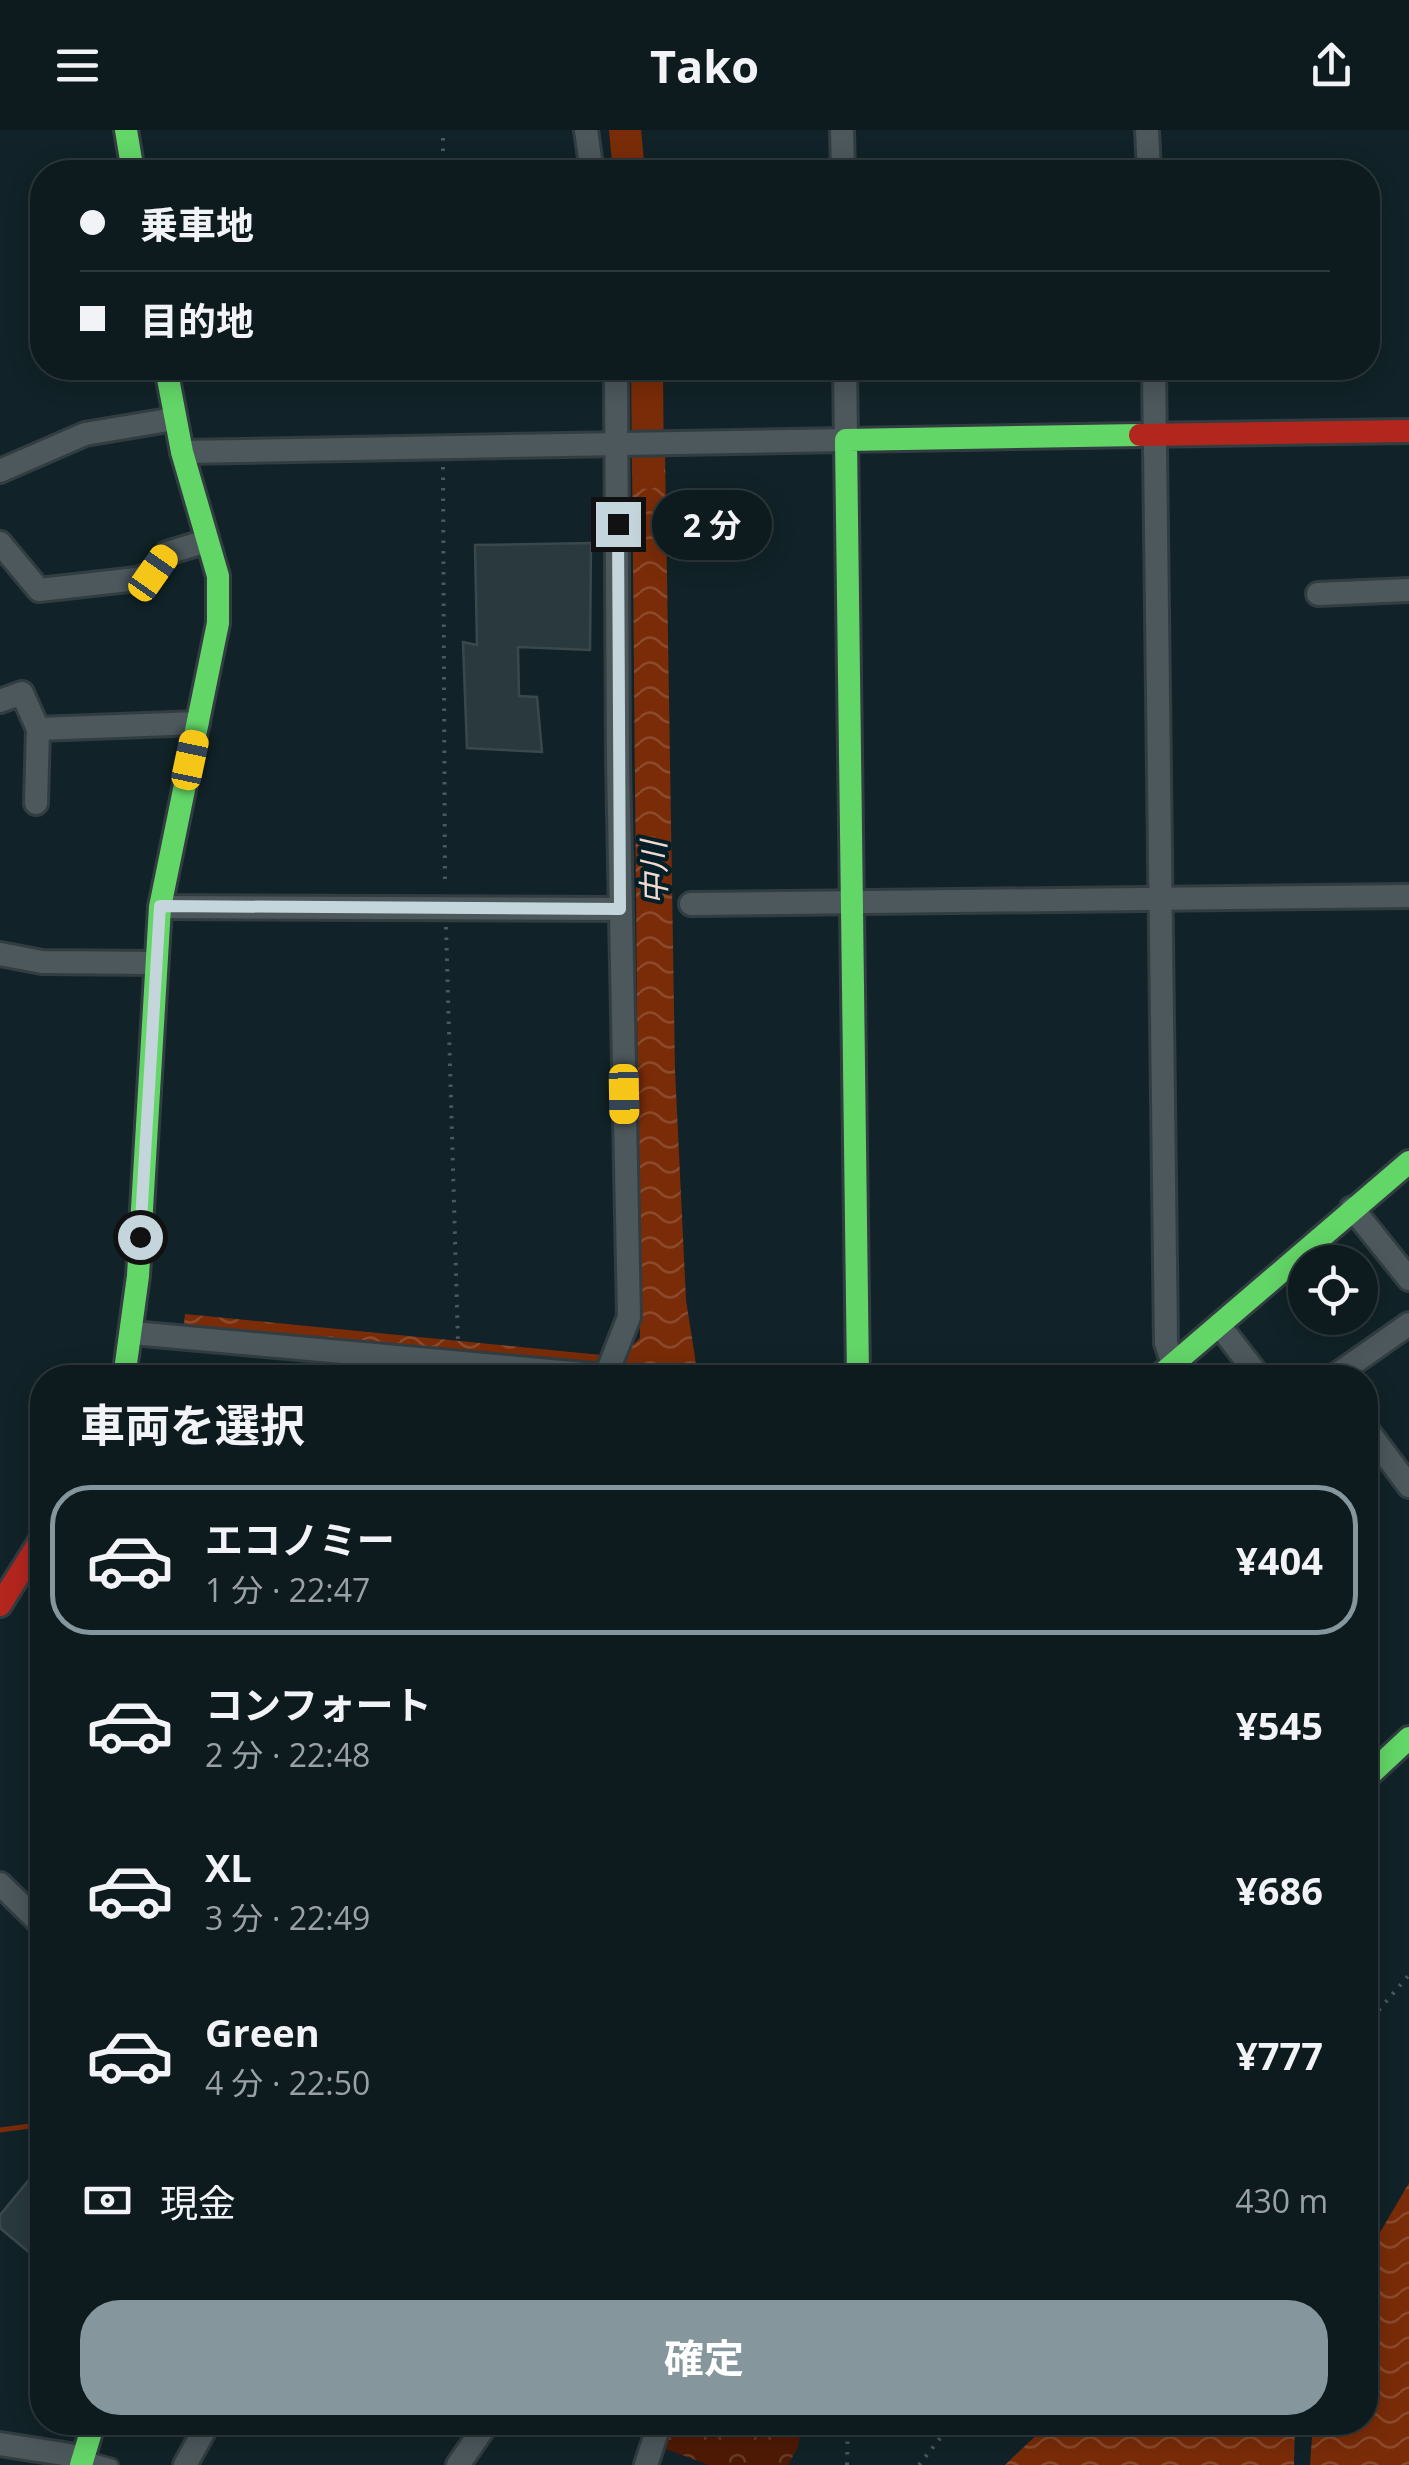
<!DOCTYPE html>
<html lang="ja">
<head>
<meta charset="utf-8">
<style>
  :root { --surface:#0d1a1e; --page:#1b272b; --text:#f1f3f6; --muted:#9aa1a4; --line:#2d383c; --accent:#85979c }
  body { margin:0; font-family:"Open Sans","Noto Sans JP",sans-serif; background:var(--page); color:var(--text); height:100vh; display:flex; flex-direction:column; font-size:38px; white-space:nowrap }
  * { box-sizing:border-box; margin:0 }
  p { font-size:32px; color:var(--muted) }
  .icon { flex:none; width:55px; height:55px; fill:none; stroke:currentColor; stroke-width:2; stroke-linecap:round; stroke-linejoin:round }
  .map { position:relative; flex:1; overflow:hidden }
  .sheet { position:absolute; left:30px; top:1235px; width:1348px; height:1070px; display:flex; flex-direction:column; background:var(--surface); border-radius:40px; box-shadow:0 5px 25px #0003,0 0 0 2px var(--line) }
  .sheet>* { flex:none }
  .hud { position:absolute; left:30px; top:30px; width:1350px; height:220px; border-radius:40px; box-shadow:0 5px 25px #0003,0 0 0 2px var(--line); display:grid; align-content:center; height:220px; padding:0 50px; background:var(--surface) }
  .fabs { position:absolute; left:1288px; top:1115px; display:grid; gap:20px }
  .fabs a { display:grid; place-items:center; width:90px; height:90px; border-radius:50%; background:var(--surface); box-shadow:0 5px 25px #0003,0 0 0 2px var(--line); font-size:50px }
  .end { position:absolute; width:45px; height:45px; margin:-22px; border:12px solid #c4d5db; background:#111; box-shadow:0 0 0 5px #111 }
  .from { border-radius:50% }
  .bubble { position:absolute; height:70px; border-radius:35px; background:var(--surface); box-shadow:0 5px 25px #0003,0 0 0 2px var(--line); font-size:32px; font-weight:700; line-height:70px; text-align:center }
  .car { position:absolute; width:30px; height:60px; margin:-30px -15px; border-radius:12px; box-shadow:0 0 8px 2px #0007; background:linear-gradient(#f5c518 24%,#345 0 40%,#f5c518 0 76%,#345 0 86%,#f5c518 0) }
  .hud b { display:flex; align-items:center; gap:35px; height:95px; font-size:38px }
  .hud b+b { border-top:2px solid var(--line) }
  .hud i { width:25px; height:25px; background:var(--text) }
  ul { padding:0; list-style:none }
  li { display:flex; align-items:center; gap:30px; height:150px; margin:0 20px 15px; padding:0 30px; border:5px solid transparent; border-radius:40px }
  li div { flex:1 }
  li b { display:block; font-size:38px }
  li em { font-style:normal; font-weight:700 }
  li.active { border-color:var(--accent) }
  li>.icon { width:90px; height:90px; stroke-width:1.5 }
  h2 { padding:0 50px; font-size:45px; line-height:120px }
  .pay { display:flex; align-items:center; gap:25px; height:110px; padding:0 50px; font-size:38px }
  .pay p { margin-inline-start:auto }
  .primary-button { display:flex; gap:20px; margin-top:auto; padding:20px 50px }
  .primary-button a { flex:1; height:115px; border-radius:40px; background:var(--accent); color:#fff; font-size:40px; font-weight:700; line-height:115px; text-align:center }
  header { display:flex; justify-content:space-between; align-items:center; height:130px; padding:0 50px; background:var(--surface); font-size:45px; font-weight:700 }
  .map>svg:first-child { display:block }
  .forest { fill:url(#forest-crowns) }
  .water { fill:url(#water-waves) }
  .pier { fill:#112328 }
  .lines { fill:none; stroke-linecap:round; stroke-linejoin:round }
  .stream { stroke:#7a2c08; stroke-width:5 }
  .river { stroke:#7a2c08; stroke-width:32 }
  .building { fill:#29393e; stroke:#3a484c; stroke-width:2.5 }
  .lane-casing { stroke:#313d41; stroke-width:16 }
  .street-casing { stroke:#313d41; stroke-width:28 }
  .fast-casing { stroke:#313d41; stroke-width:28 }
  .jam-casing { stroke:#313d41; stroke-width:28 }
  .path { stroke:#4c585b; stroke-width:4; stroke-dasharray:2.5 8; stroke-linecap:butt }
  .lane { stroke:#4c585c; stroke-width:11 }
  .street { stroke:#4c585c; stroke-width:22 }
  .fast { stroke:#63d668; stroke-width:22 }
  .jam { stroke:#b3261e; stroke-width:22 }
  .route { stroke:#c4d5db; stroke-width:12 }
  .labels { text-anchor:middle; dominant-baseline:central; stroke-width:8; stroke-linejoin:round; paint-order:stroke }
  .water-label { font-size:32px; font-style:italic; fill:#f2d8cf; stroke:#001f28 }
</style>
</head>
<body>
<header><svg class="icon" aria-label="menu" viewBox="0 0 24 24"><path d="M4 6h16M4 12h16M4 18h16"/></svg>Tako<svg class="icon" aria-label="share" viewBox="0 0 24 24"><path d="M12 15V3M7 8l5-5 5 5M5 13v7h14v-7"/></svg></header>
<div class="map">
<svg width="1409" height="2335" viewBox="0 0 1409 2335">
  <defs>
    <pattern id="forest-crowns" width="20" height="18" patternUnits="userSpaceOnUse" patternTransform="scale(2.5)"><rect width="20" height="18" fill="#4f1a05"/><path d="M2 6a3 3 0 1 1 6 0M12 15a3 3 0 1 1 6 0" fill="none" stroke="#673a29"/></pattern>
    <pattern id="water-waves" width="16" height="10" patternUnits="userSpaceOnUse" patternTransform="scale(2.5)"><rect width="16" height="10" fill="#7a2c08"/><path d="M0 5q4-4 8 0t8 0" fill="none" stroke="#8b4a2b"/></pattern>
  </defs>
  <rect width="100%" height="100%" fill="#112328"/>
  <polygon class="forest" points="666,2293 802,2292 802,2294 798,2317 788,2335 709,2335 660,2317"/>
  <g class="water">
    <polygon points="665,324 675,940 686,1170 698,1247 620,1247 617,1237 184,1194 185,1184 621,1227 640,1208 632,325"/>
    <polygon points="1409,2053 1409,2335 1005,2335 1049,2293 1365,2292 1365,2128"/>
  </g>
  <polygon class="pier" points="1295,2293 1313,2293 1310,2335 1294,2335"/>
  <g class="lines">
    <polyline class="stream" points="0,2000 30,1996 42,1987"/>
    <g class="river">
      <polyline points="625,0 629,42"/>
      <polyline points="647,238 648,343"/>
    </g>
  </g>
  <g class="building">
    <polygon points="591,413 590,520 518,517 519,566 537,567 542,622 467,618 463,512 477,515 475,415"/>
    <polygon points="42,2034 42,2133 0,2098 0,2085"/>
  </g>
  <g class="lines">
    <g class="lane-casing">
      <polyline id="lane" points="87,2328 112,2335"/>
    </g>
    <g class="street-casing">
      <g id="street">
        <polyline points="586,0 592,42"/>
        <polyline points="842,0 843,42"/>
        <polyline points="1147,0 1149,42"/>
        <polyline points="1154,238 1166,1213 1173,1234"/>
        <polyline points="182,322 846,310 845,238"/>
        <polyline points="0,341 85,304 174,289"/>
        <polyline points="0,413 39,460 137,449 153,443 167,423 207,411"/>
        <polyline points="1318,464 1409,460"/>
        <polyline points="0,571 22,563 38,599 36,673"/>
        <polyline points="38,599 198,593"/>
        <polyline points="691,774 1409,766"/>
        <polyline points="160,777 620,779"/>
        <polyline points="0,824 42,832 153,833"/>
        <polyline points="1352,1078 1409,1149"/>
        <polyline points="1219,1195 1260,1248"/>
        <polyline points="133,1203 605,1246"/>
        <polyline points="605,1248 629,1187 618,632 616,238"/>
        <polyline points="1332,1248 1409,1194"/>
        <polyline points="1365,1297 1409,1356"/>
        <polyline points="0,1754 42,1795"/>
        <polyline points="0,2314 83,2327"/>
        <polyline points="185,2335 209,2292"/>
        <polyline points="458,2335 488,2292"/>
        <polyline points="646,2335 660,2292"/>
      </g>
    </g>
    <g class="fast-casing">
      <g id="fast">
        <polyline points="126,0 133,42"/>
        <polyline points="124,1248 138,1146 160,777 218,493 218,446 182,322 166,238"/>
        <polyline points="858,1248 846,310 1140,305"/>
        <polyline points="1157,1248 1409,1032"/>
        <polyline points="1365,1649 1409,1608"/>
        <polyline points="81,2335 94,2292"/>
      </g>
    </g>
    <g class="jam-casing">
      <g id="jam">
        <polyline points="1140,305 1409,301"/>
        <polyline points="0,1475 42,1408"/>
      </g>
    </g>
    <g class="path">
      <polyline points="443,42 443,0"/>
      <polyline points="443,337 445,757"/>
      <polyline points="446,797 458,1212"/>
      <polyline points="1365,1896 1409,1845"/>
      <polyline points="847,2335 848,2292"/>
      <polyline points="919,2335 953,2292"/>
    </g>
    <use href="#lane" class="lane"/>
    <use href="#street" class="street"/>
    <use href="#fast" class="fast"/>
    <use href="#jam" class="jam"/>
  </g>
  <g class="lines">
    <polyline class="route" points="140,1107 160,776 620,779 618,394"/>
  </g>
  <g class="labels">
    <g class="water-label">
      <text transform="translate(653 743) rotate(-91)">中川</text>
    </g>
  </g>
</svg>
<div class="fabs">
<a><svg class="icon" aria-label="locate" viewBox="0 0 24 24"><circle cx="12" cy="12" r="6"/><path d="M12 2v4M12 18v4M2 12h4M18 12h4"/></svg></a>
</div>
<i class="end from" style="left:140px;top:1107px"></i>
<i class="end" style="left:618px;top:394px"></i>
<div class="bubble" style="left:652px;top:360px;width:120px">2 分</div>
<i class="car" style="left:153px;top:443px;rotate:35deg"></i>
<i class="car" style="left:190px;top:630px;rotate:12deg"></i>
<i class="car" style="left:624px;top:964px;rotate:179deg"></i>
<div class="hud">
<b><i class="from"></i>乗車地</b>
<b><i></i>目的地</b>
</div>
<section class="sheet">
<h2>車両を選択</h2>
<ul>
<li class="active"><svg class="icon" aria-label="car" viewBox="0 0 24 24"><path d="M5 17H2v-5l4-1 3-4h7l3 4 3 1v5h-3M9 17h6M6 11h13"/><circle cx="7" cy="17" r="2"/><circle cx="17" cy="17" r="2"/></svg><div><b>エコノミー</b><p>1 分 · 22:47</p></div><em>¥404</em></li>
<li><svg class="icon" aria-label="car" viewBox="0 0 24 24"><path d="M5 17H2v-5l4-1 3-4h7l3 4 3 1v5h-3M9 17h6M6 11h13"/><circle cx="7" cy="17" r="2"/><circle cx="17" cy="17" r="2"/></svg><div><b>コンフォート</b><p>2 分 · 22:48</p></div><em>¥545</em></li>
<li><svg class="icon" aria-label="car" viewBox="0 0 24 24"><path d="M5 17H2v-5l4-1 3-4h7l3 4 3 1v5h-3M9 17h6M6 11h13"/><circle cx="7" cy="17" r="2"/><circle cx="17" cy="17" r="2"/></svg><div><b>XL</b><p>3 分 · 22:49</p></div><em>¥686</em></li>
<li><svg class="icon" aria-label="car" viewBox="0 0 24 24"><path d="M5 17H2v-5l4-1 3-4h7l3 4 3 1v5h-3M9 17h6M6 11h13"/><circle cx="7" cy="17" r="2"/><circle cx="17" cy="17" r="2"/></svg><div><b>Green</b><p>4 分 · 22:50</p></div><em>¥777</em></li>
</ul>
<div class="pay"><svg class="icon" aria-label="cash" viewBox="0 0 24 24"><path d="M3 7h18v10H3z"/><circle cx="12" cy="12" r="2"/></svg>現金<p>430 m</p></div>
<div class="primary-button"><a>確定</a></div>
</section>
</div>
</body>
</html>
